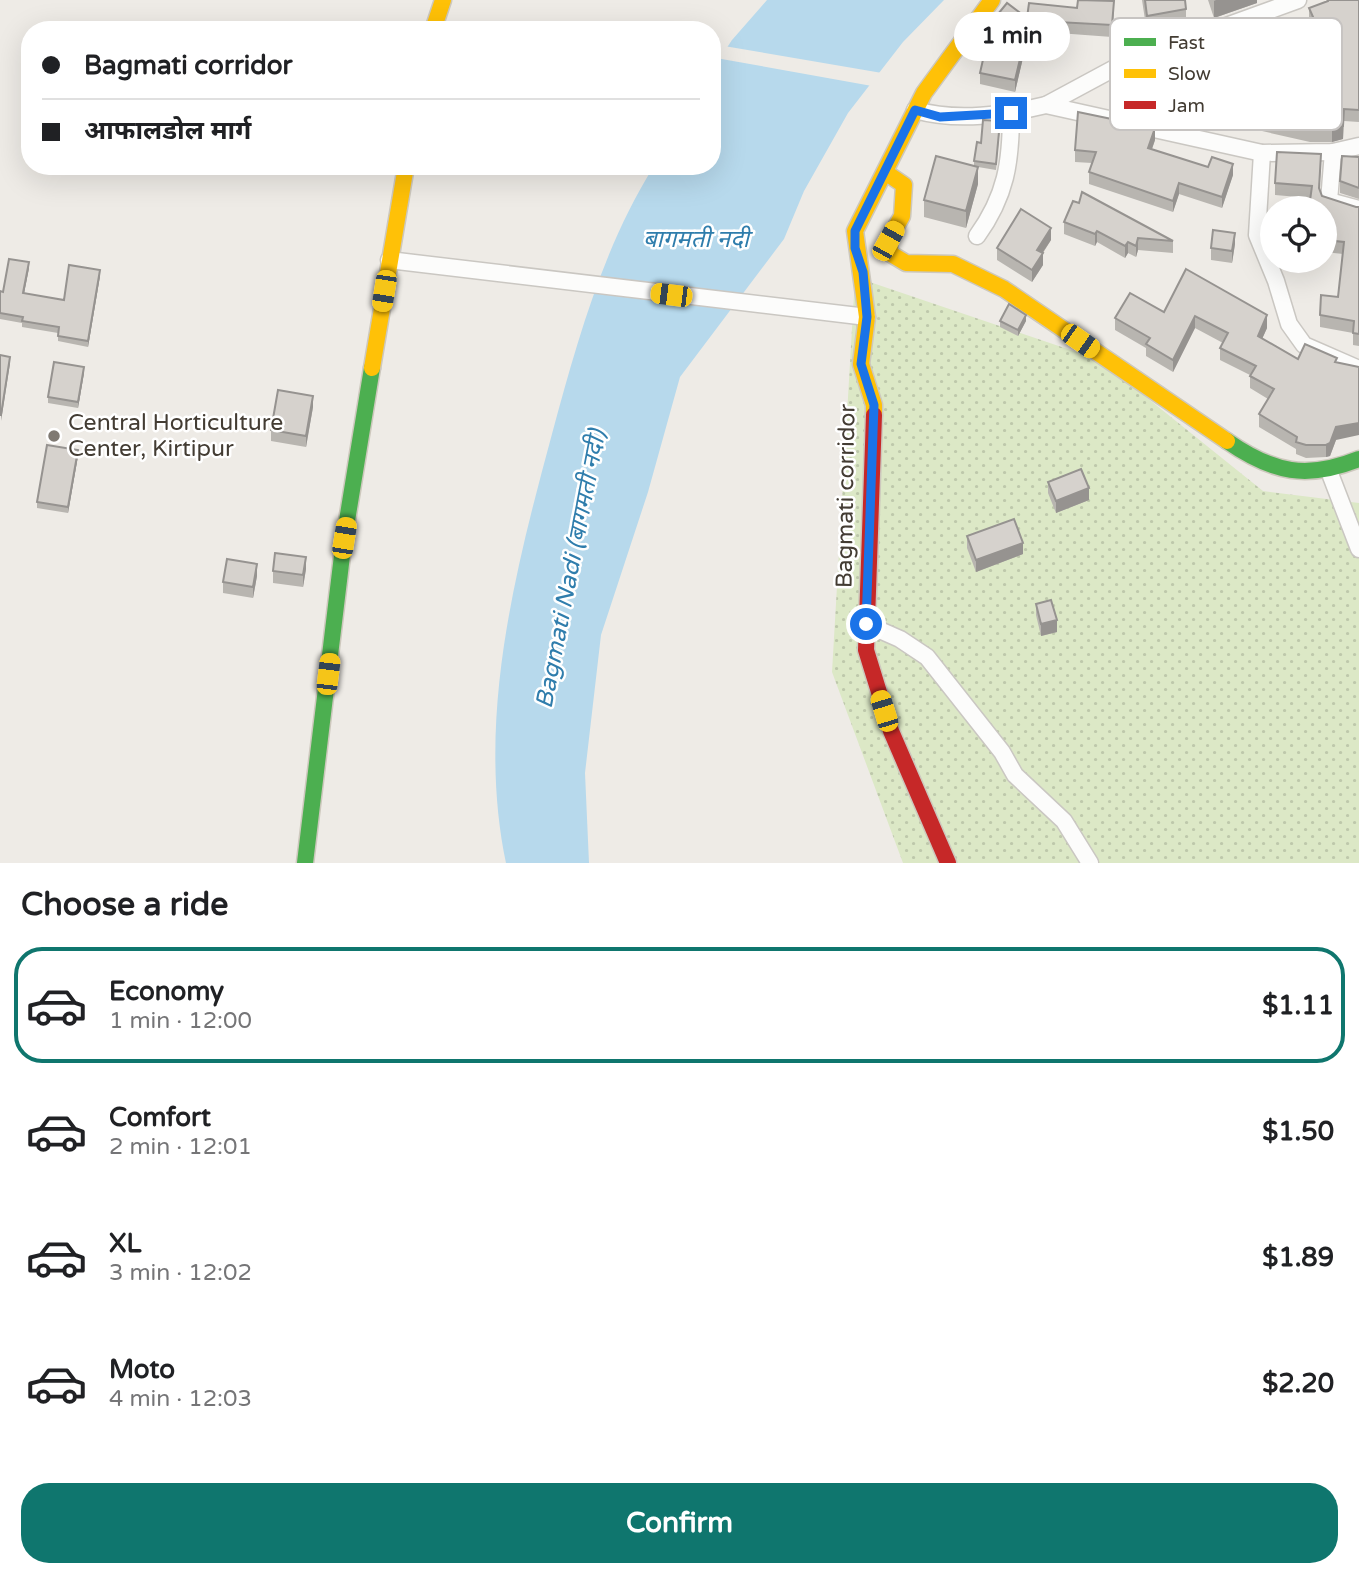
<!DOCTYPE html>
<html lang="en">
<head>
<meta charset="utf-8">
<style>
  :root { --surface:#fff; --page:#f6f6f6; --text:#202124; --muted:#757577; --line:#e0e0e0; --accent:#0f766e }
  body { margin:0; font-family:"Varela Round","Noto Sans Devanagari",sans-serif; background:var(--page); color:var(--text); height:100vh; display:flex; flex-direction:column; font-size:26px; white-space:nowrap }
  * { box-sizing:border-box; margin:0 }
  p { font-size:23px; color:var(--muted) }
  .icon { flex:none; width:38px; height:38px; fill:none; stroke:currentColor; stroke-width:2; stroke-linecap:round; stroke-linejoin:round }
  .map { position:relative; height:863px; overflow:hidden }
  .side { display:flex; flex-direction:column; background:var(--surface); flex:1 }
  .side>* { flex:none }
  .banner { position:absolute; left:21px; top:21px; width:700px; height:154px; border-radius:28px; box-shadow:0 7px 28px #0002; display:grid; align-content:center; height:154px; padding:0 21px; background:var(--surface) }
  .tools { position:absolute; left:1260px; top:196px; display:grid; gap:14px }
  .tools a { display:grid; place-items:center; width:77px; height:77px; border-radius:50%; background:var(--surface); box-shadow:0 7px 28px #0002; font-size:35px }
  .end { position:absolute; width:32px; height:32px; margin:-16px; border:9px solid #1a73e8; background:#fff; box-shadow:0 0 0 4px #fff }
  .from { border-radius:50% }
  .bubble { position:absolute; height:49px; border-radius:24px; background:var(--surface); box-shadow:0 7px 28px #0002; font-size:23px; font-weight:800; line-height:49px; text-align:center }
  .car { position:absolute; width:21px; height:42px; margin:-21px -10px; border-radius:9px; box-shadow:0 0 5px 2px #0007; background:linear-gradient(#f5c518 24%,#345 0 40%,#f5c518 0 76%,#345 0 86%,#f5c518 0) }
  .banner b { display:flex; align-items:center; gap:24px; height:66px; font-size:26px }
  .banner b+b { border-top:2px solid var(--line) }
  .banner i { width:18px; height:18px; background:var(--text) }
  ul { padding:0; list-style:none }
  li { display:flex; align-items:center; gap:21px; height:116px; margin:0 14px 10px; padding:0 7px; border:4px solid transparent; border-radius:28px }
  li div { flex:1 }
  li b { display:block; font-size:26px }
  li em { font-style:normal; font-weight:800 }
  li.selected { border-color:var(--accent) }
  li>.icon { width:63px; height:63px; stroke-width:1.5 }
  h2 { padding:0 21px; font-size:32px; line-height:84px }
  .cta { display:flex; gap:14px; margin-top:auto; padding:14px 21px }
  .cta a { flex:1; height:80px; border-radius:28px; background:var(--accent); color:#fff; font-size:28px; font-weight:800; line-height:80px; text-align:center }
  .map>svg:first-child { display:block }
  .grass { fill:url(#grass-dots) }
  .water { fill:#b7d9ec }
  .pier { fill:#eeebe6 }
  .lines { fill:none; stroke-linecap:round; stroke-linejoin:round }
  .street-casing { stroke:#cac7c2; stroke-width:19 }
  .fast-casing { stroke:#cdc8bd; stroke-width:19 }
  .slow-casing { stroke:#cdc8bd; stroke-width:19 }
  .jam-casing { stroke:#cdc8bd; stroke-width:19 }
  .street { stroke:#fcfcfb; stroke-width:16 }
  .fast { stroke:#4caf50; stroke-width:16 }
  .slow { stroke:#ffc107; stroke-width:16 }
  .jam { stroke:#c62828; stroke-width:16 }
  .wall { fill:#b8b5b0 }
  .shaded-wall { fill:#969390 }
  .building { fill:#d6d2cd; stroke:#969390; stroke-width:2 }
  .route { stroke:#1a73e8; stroke-width:9 }
  .poi-dot { fill:#7f7972; stroke:#fff; stroke-width:2.5 }
  .labels { text-anchor:middle; dominant-baseline:central; stroke-width:5; stroke-linejoin:round; paint-order:stroke }
  .poi-label { font-size:23px; fill:#433c33; stroke:#fff; text-anchor:start }
  .street-label { font-size:23px; fill:#433c33; stroke:#fff }
  .water-label { font-size:24px; font-style:italic; fill:#2f7dac; stroke:#fff }
  .key { fill:#fff; stroke:#c7c4c2; stroke-width:2 }
  .key-label { font-size:19px; fill:#433c33 }
</style>
</head>
<body>
<div class="map">
<svg width="1359" height="863" viewBox="0 0 1359 863">
  <defs>
    <pattern id="grass-dots" width="8" height="8" patternUnits="userSpaceOnUse" patternTransform="scale(1.75)"><rect width="8" height="8" fill="#dce8c6"/><path d="M2 2h.1M6 6h.1" fill="none" stroke="#bec8ab" stroke-width="1.8" stroke-linecap="round"/></pattern>
  </defs>
  <rect width="100%" height="100%" fill="#eeebe6"/>
  <polygon class="grass" points="855,277 1100,360 1263,491 1359,503 1359,863 903,863 832,672"/>
  <path class="water" d="M767,0H944L903,42L848,113L804,191L784,239L680,377L648,492L601,635L585,773L589,863H506C476,720 515,571 552,434C577,342 603,247 654,166H712V70L732,40Z"/>
  <polygon class="pier" points="724,46 882,73 872,86 716,58"/>
  <g class="lines">
    <g class="street-casing">
      <g id="street">
        <polyline points="1046,105 1124,63 1298,0"/>
        <path d="M915,110C958,122 1004,115 1046,105L1262,153L1333,152L1359,146"/>
        <polyline points="1333,152 1329,201 1359,209"/>
        <polyline points="1262,153 1257,235 1276,281 1289,324 1304,345 1359,369"/>
        <path d="M977,236C1006,196 1011,162 1011,113"/>
        <polyline points="389,260 867,317"/>
        <polyline points="1329,471 1359,549"/>
        <polyline points="866,624 900,639 927,657 1002,752 1015,775 1064,821 1090,863"/>
      </g>
    </g>
    <g class="fast-casing">
      <g id="fast">
        <path d="M1227,441C1273,473 1307,480 1359,459"/>
        <polyline points="305,863 344,539 372,368"/>
      </g>
    </g>
    <g class="slow-casing">
      <g id="slow">
        <polyline points="433,30 443,0"/>
        <polyline points="885,172 904,185 902,216 888,241 891,254 906,263 953,264 1004,289 1227,441"/>
        <polyline points="372,368 406,166"/>
        <polyline points="874,415 874,405 861,364 867,317 855,231 924,93 992,0"/>
      </g>
    </g>
    <g class="jam-casing">
      <polyline id="jam" points="874,415 866,650 891,731 948,863"/>
    </g>
    <use href="#street" class="street"/>
    <use href="#fast" class="fast"/>
    <use href="#slow" class="slow"/>
    <use href="#jam" class="jam"/>
  </g>
  <g class="wall">
    <polygon points="1142,0 1185,0 1186,9 1186,27 1147,33"/>
    <polygon points="1208,0 1257,0 1257,3 1214,18"/>
    <polygon points="1326,0 1359,0 1359,122 1344,121 1343,139 1332,142 1310,142 1152,106 1152,93 1250,90 1266,80 1312,27 1309,20 1309,8 1326,2"/>
    <polygon points="1114,13 1112,37 1058,33 1056,49 1026,45 1015,92 980,84 980,73 987,42 985,41 985,30 1027,18"/>
    <polygon points="1000,127 996,170 978,167 978,184 966,228 924,217 924,200 974,166 974,161 981,143"/>
    <polygon points="1155,140 1152,149 1233,175 1222,208 1179,194 1173,212 1089,184 1089,172 1092,163 1075,162 1075,150"/>
    <polygon points="1359,157 1359,199 1340,193 1340,181"/>
    <polygon points="1321,167 1319,190 1322,196 1356,207 1359,207 1359,346 1353,345 1353,333 1320,327 1320,315 1338,297 1343,254 1325,252 1325,208 1310,198 1275,195 1275,183"/>
    <polygon points="1064,222 1173,241 1173,253 1138,250 1136,257 1128,253 1125,258 1097,242 1095,246 1064,234"/>
    <polygon points="1051,240 1043,253 1043,265 1032,282 997,260 997,248"/>
    <polygon points="1235,244 1232,263 1211,260 1211,248"/>
    <polygon points="29,268 24,293 64,300 100,276 88,347 58,341 58,333 22,327 22,323 0,319 0,291 3,292"/>
    <polygon points="1186,269 1267,328 1262,339 1336,440 1330,456 1326,457 1306,458 1296,454 1296,449 1259,427 1259,414 1268,399 1250,388 1250,375 1220,360 1220,348 1223,343 1195,328 1173,372 1146,356 1146,348 1115,330 1115,318 1164,312"/>
    <polygon points="1000,321 1026,321 1018,336 1000,327"/>
    <polygon points="84,373 78,408 48,403 48,397"/>
    <polygon points="313,407 306,447 271,441 271,430"/>
    <polygon points="78,456 68,513 37,508 37,502"/>
    <polygon points="1048,482 1089,500 1056,513 1048,493"/>
    <polygon points="967,536 1023,554 976,572 967,548"/>
    <polygon points="306,569 303,587 273,583 273,571"/>
    <polygon points="257,576 253,598 223,593 223,582"/>
    <polygon points="1036,604 1057,632 1041,636 1036,615"/>
  </g>
  <g class="shaded-wall">
    <polygon points="1216,0 1257,0 1257,3 1214,18 1214,1"/>
    <polygon points="1026,34 1026,45 1015,92 1015,80"/>
    <polygon points="1344,109 1343,139 1332,142 1332,129"/>
    <polygon points="1155,128 1155,140 1148,160 1148,148"/>
    <polygon points="1233,164 1233,175 1222,208 1222,197"/>
    <polygon points="978,167 978,184 966,228 966,211"/>
    <polygon points="1179,183 1179,194 1173,212 1173,201"/>
    <polygon points="1051,228 1051,240 1037,261 1037,250"/>
    <polygon points="1097,231 1097,242 1095,246 1095,234"/>
    <polygon points="1235,233 1235,244 1232,263 1232,251"/>
    <polygon points="1138,238 1138,250 1136,257 1136,246"/>
    <polygon points="1128,242 1128,253 1125,258 1125,246"/>
    <polygon points="1043,253 1043,265 1032,282 1032,270"/>
    <polygon points="29,262 29,268 23,299 23,293"/>
    <polygon points="100,270 100,276 88,347 88,341"/>
    <polygon points="1026,315 1026,321 1018,336 1018,330"/>
    <polygon points="1267,315 1267,328 1258,348 1258,336"/>
    <polygon points="1195,316 1195,328 1173,372 1173,360"/>
    <polygon points="10,357 10,363 1,421 1,415"/>
    <polygon points="84,367 84,373 78,408 78,402"/>
    <polygon points="313,396 313,407 306,447 306,436"/>
    <polygon points="1359,423 1359,435 1336,440 1330,456 1326,457 1326,445 1336,427"/>
    <polygon points="78,450 78,456 68,513 68,507"/>
    <polygon points="1089,488 1089,500 1056,513 1056,501"/>
    <polygon points="1023,543 1023,554 976,572 976,560"/>
    <polygon points="306,557 306,569 303,587 303,575"/>
    <polygon points="257,564 257,576 253,598 253,587"/>
    <polygon points="1057,620 1057,632 1041,636 1041,624"/>
  </g>
  <g class="building">
    <polygon points="1078,0 1114,1 1112,25 1058,22 1056,37 1026,34 1015,80 980,73 989,33 985,30 1007,3 1027,18 1029,3 1077,8"/>
    <polygon points="1145,0 1185,0 1186,9 1147,16"/>
    <polygon points="1328,0 1359,0 1359,110 1344,109 1343,126 1332,129 1310,129 1152,93 1159,69 1250,90 1253,77 1266,80 1277,21 1318,28 1309,8 1328,1"/>
    <polygon points="1078,112 1155,128 1148,148 1208,167 1212,157 1233,164 1222,197 1179,183 1173,201 1089,172 1096,152 1075,150"/>
    <polygon points="983,120 1000,121 996,164 974,161 977,142 981,143"/>
    <polygon points="1277,152 1321,154 1319,188 1322,196 1356,207 1359,207 1359,334 1353,333 1354,321 1320,315 1321,295 1338,297 1344,242 1325,240 1325,208 1309,208 1312,186 1275,183"/>
    <polygon points="936,156 978,167 966,211 924,200"/>
    <polygon points="1342,156 1359,157 1359,188 1340,181"/>
    <polygon points="1082,192 1173,241 1138,238 1136,246 1128,242 1125,246 1097,231 1095,234 1064,222 1073,201 1079,203"/>
    <polygon points="1021,209 1051,228 1037,250 1043,253 1032,270 997,248"/>
    <polygon points="1213,230 1235,233 1232,251 1211,248"/>
    <polygon points="9,259 29,262 23,293 64,300 69,265 100,270 88,341 58,336 59,327 22,321 23,317 0,313 0,291 3,292"/>
    <polygon points="1186,269 1267,315 1258,336 1298,359 1305,344 1337,358 1335,362 1359,367 1359,423 1336,427 1330,443 1326,445 1306,445 1296,442 1297,437 1259,414 1274,389 1250,376 1256,366 1220,348 1228,333 1195,316 1173,360 1146,344 1150,338 1115,318 1130,293 1164,312"/>
    <polygon points="1009,304 1026,315 1018,330 1000,321"/>
    <polygon points="0,355 10,357 1,415 0,415"/>
    <polygon points="54,362 84,367 78,402 48,397"/>
    <polygon points="278,390 313,396 306,436 271,430"/>
    <polygon points="47,445 78,450 68,507 37,502"/>
    <polygon points="1081,469 1089,488 1056,501 1048,482"/>
    <polygon points="1014,519 1023,543 976,560 967,536"/>
    <polygon points="275,553 306,557 303,575 273,571"/>
    <polygon points="227,559 257,564 253,587 223,582"/>
    <polygon points="1051,600 1057,620 1041,624 1036,604"/>
  </g>
  <g class="lines">
    <polyline class="route" points="866,624 874,405 861,364 867,317 863,272 855,248 855,231 915,110 940,117 1011,113"/>
  </g>
  <circle class="poi-dot" cx="54" cy="436" r="7"/>
  <g class="labels">
    <g class="poi-label">
      <text x="68" y="423">Central Horticulture<tspan x="68" dy="26">Center, Kirtipur</tspan></text>
    </g>
    <g class="street-label">
      <text transform="translate(846 496) rotate(-89)">Bagmati corridor</text>
    </g>
    <g class="water-label">
      <text x="696" y="239">बागमती नदी</text>
      <text transform="translate(571 569) rotate(-79)">Bagmati Nadi (बागमती नदी)</text>
    </g>
  </g>
  <rect x="1110" y="18" width="232" height="112" rx="10" class="key"/>
  <rect x="1124" y="38" width="32" height="8" fill="#4caf50"/>
  <rect x="1124" y="69" width="32" height="9" fill="#ffc107"/>
  <rect x="1124" y="101" width="32" height="8" fill="#c62828"/>
  <g class="key-label">
    <text x="1168" y="49">Fast</text>
    <text x="1168" y="80">Slow</text>
    <text x="1168" y="112">Jam</text>
  </g>
</svg>
<div class="tools">
<a><svg class="icon" aria-label="locate" viewBox="0 0 24 24"><circle cx="12" cy="12" r="6"/><path d="M12 2v4M12 18v4M2 12h4M18 12h4"/></svg></a>
</div>
<i class="end from" style="left:866px;top:624px"></i>
<i class="end" style="left:1011px;top:113px"></i>
<div class="bubble" style="left:954px;top:12px;width:116px">1 min</div>
<i class="car" style="left:888px;top:241px;rotate:29deg"></i>
<i class="car" style="left:384px;top:291px;rotate:189deg"></i>
<i class="car" style="left:671px;top:295px;rotate:277deg"></i>
<i class="car" style="left:1080px;top:341px;rotate:125deg"></i>
<i class="car" style="left:344px;top:538px;rotate:9deg"></i>
<i class="car" style="left:328px;top:674px;rotate:7deg"></i>
<i class="car" style="left:884px;top:711px;rotate:343deg"></i>
<div class="banner">
<b><i class="from"></i>Bagmati corridor</b>
<b><i></i>आफालडोल मार्ग</b>
</div>
</div>
<section class="side">
<h2>Choose a ride</h2>
<ul>
<li class="selected"><svg class="icon" aria-label="car" viewBox="0 0 24 24"><path d="M5 17H2v-5l4-1 3-4h7l3 4 3 1v5h-3M9 17h6M6 11h13"/><circle cx="7" cy="17" r="2"/><circle cx="17" cy="17" r="2"/></svg><div><b>Economy</b><p>1 min · 12:00</p></div><em>$1.11</em></li>
<li><svg class="icon" aria-label="car" viewBox="0 0 24 24"><path d="M5 17H2v-5l4-1 3-4h7l3 4 3 1v5h-3M9 17h6M6 11h13"/><circle cx="7" cy="17" r="2"/><circle cx="17" cy="17" r="2"/></svg><div><b>Comfort</b><p>2 min · 12:01</p></div><em>$1.50</em></li>
<li><svg class="icon" aria-label="car" viewBox="0 0 24 24"><path d="M5 17H2v-5l4-1 3-4h7l3 4 3 1v5h-3M9 17h6M6 11h13"/><circle cx="7" cy="17" r="2"/><circle cx="17" cy="17" r="2"/></svg><div><b>XL</b><p>3 min · 12:02</p></div><em>$1.89</em></li>
<li><svg class="icon" aria-label="car" viewBox="0 0 24 24"><path d="M5 17H2v-5l4-1 3-4h7l3 4 3 1v5h-3M9 17h6M6 11h13"/><circle cx="7" cy="17" r="2"/><circle cx="17" cy="17" r="2"/></svg><div><b>Moto</b><p>4 min · 12:03</p></div><em>$2.20</em></li>
</ul>
<div class="cta"><a>Confirm</a></div>
</section>
</body>
</html>
